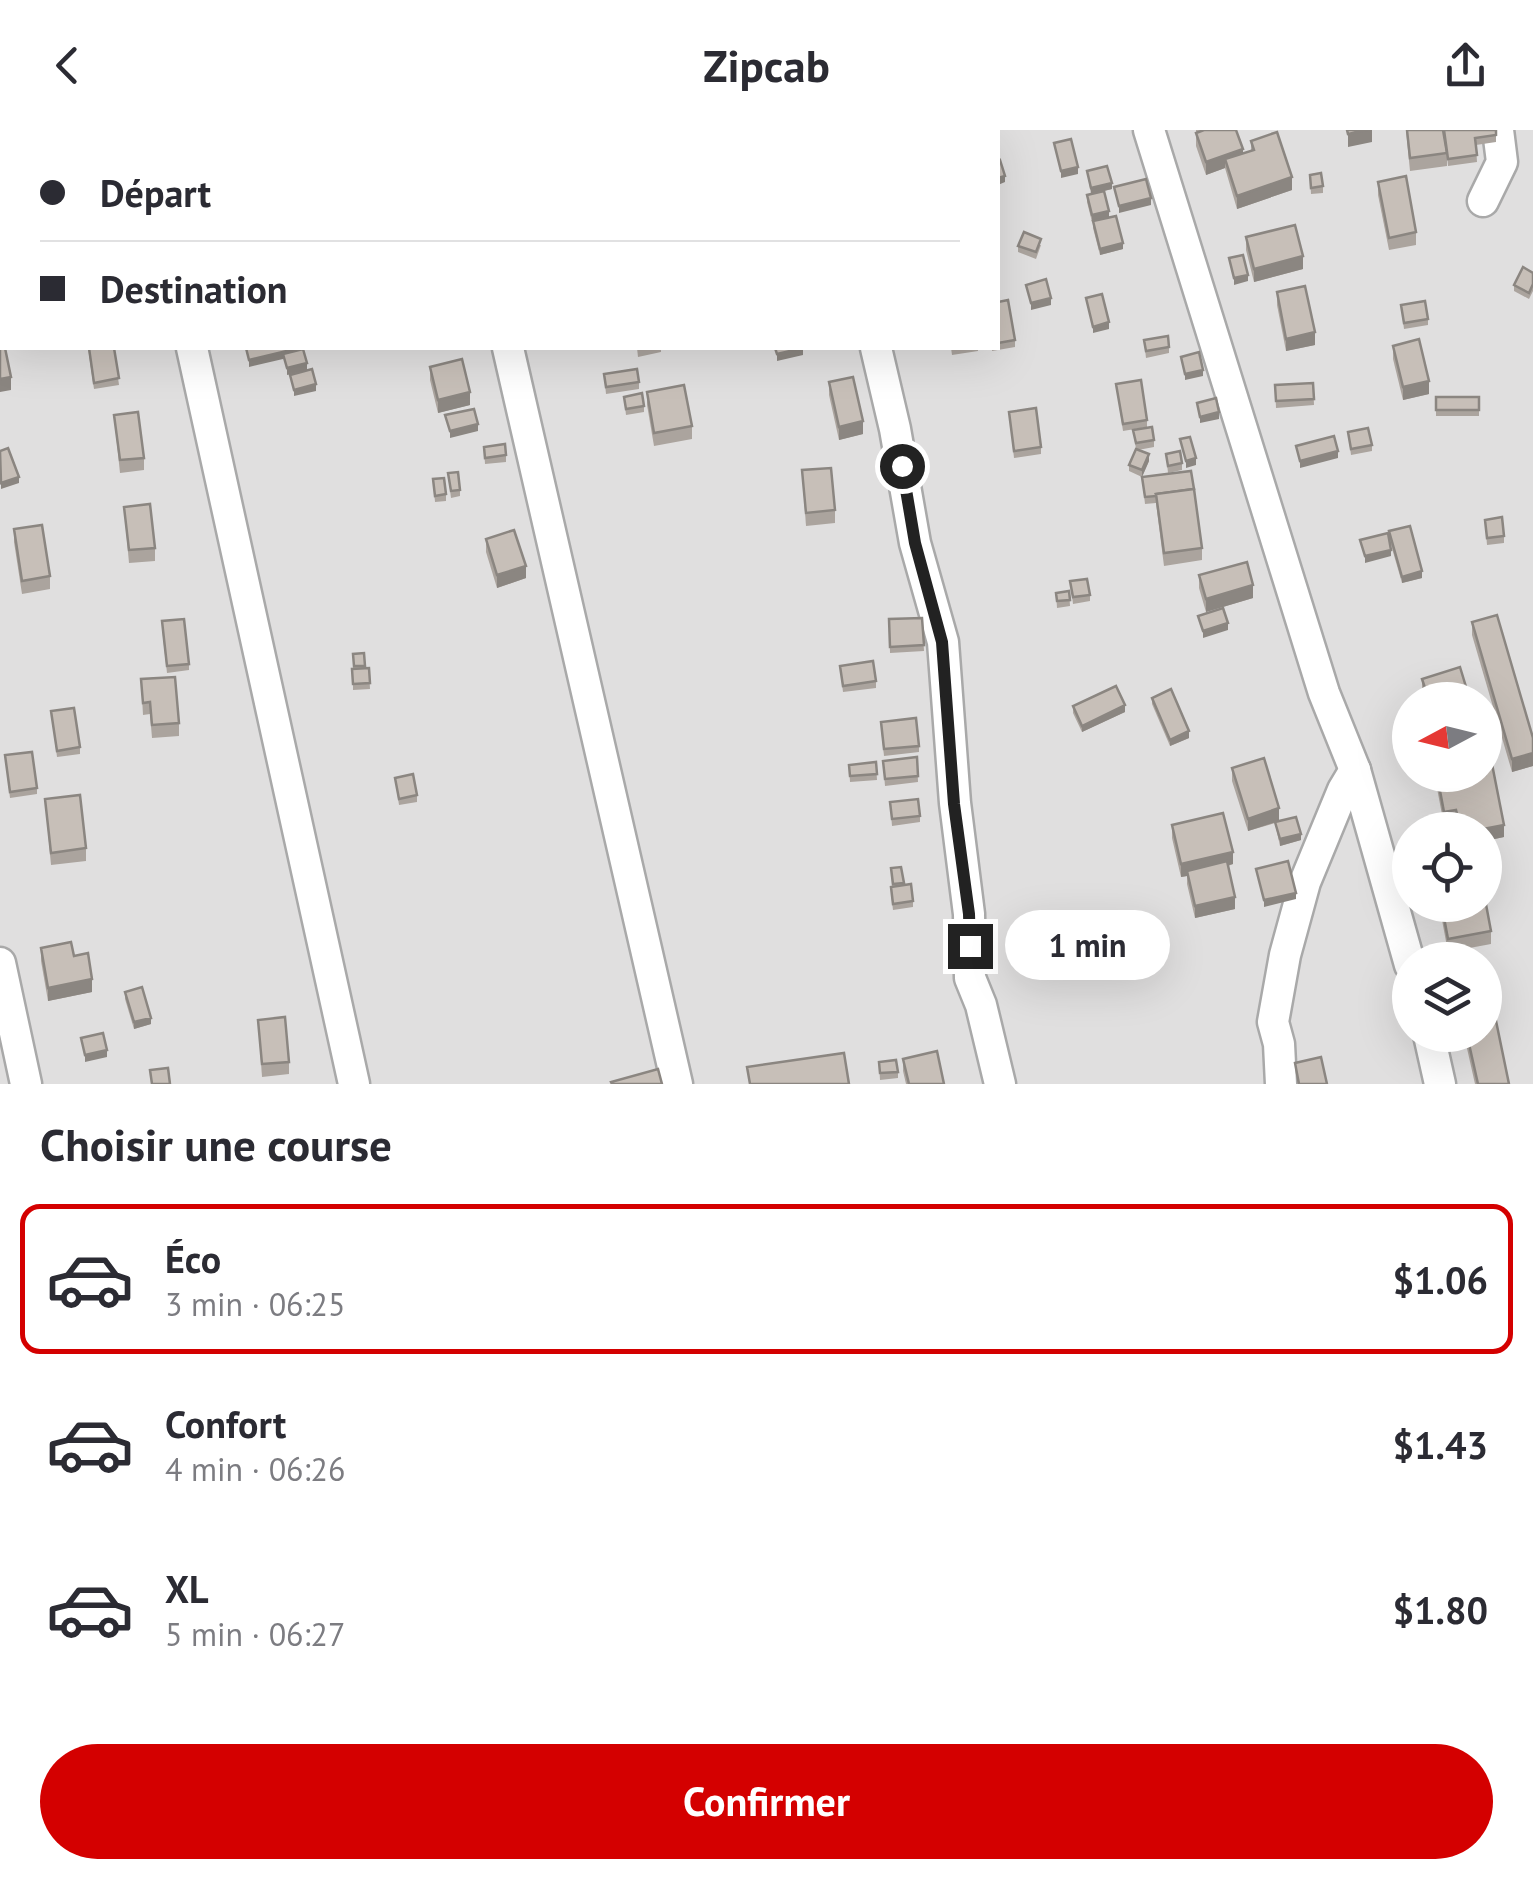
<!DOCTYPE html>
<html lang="fr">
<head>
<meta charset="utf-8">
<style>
  :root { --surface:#fff; --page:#f2f2f3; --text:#2b2b33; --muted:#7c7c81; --line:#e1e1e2; --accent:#d40000 }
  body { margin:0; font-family:"PT Sans",sans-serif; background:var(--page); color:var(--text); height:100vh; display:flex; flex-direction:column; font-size:38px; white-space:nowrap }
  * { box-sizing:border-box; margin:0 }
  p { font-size:32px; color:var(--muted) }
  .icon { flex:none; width:55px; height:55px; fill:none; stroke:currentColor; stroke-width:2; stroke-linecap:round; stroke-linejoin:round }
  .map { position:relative; height:954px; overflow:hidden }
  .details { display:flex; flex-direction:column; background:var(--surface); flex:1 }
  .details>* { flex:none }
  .hud { position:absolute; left:0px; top:0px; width:1000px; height:220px; box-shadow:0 10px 40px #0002; display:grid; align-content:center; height:220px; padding:0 40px; background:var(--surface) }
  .needle { width:65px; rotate:263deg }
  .buttons { position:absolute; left:1392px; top:552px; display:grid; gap:20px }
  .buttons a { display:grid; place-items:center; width:110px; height:110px; border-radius:50%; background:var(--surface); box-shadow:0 10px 40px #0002; font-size:50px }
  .end { position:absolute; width:45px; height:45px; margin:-22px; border:12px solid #222; background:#fff; box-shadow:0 0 0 5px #fff }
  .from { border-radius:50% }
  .bubble { position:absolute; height:70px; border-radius:35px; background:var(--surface); box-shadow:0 10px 40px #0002; font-size:32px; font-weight:700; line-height:70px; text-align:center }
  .hud b { display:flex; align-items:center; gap:35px; height:95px; font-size:38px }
  .hud b+b { border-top:2px solid var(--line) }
  .hud i { width:25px; height:25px; background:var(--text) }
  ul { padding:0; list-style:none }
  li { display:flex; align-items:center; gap:30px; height:150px; margin:0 20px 15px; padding:0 20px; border:5px solid transparent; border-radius:20px }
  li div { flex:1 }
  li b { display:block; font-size:38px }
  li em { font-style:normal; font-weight:700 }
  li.active { border-color:var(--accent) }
  li>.icon { width:90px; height:90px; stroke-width:1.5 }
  h2 { padding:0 40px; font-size:45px; line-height:120px }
  .primary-button { display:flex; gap:20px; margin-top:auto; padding:20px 40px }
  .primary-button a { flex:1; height:115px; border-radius:60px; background:var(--accent); color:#fff; font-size:40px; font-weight:700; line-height:115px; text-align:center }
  header { display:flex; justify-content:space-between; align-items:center; height:130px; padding:0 40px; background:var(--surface); font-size:45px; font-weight:700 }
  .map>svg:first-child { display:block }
  .residential { fill:#e0dfdf; fill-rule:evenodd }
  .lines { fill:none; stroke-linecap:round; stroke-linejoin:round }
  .street-casing { stroke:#a9a9a9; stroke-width:35 }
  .street { stroke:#fff; stroke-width:30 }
  .wall { fill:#aba49e }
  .shaded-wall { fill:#8b8681 }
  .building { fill:#c7bfb8; stroke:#8b8681; stroke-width:2.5 }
  .route { stroke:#222; stroke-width:12 }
</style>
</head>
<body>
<header><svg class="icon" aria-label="back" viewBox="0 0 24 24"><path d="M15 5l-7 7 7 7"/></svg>Zipcab<svg class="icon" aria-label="share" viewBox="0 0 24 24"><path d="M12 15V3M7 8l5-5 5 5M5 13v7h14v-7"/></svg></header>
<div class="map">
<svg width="1533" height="954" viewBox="0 0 1533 954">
  <rect width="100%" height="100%" fill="#f2efe9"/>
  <path class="residential" d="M0,0H1533V954H0ZM2,2H998V218H2ZM1410,570H1485V645H1410ZM1410,700H1485V775H1410ZM1410,830H1485V905H1410Z"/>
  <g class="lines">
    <g class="street-casing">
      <g id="street">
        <polyline points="148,0 149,2"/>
        <polyline points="497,0 497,2"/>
        <polyline points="824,0 824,2"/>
        <polyline points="1149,0 1324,563 1355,640 1410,835"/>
        <polyline points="893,2 907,0"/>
        <polyline points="1483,71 1502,32 1498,0"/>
        <polyline points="0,185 2,185"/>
        <polyline points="192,218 354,954"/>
        <polyline points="508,218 677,954"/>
        <polyline points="876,218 895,299 915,413 943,512 955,673 969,784 970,848 981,875 1000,954"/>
        <polyline points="0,833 26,954"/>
        <polyline points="1429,905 1440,954"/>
        <polyline points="1281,954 1279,914 1273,892 1285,825 1305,752 1343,660 1355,640"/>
      </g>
    </g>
    <use href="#street" class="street"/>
  </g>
  <g class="wall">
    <polygon points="1196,0 1236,0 1243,23 1251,21 1251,11 1292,60 1237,79 1225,38 1206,45 1196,16"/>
    <polygon points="1406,0 1496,0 1496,12 1476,15 1477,32 1448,36 1447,25 1447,36 1410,41"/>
    <polygon points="1087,41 1112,59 1104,61 1109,87 1123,119 1100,125 1093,98 1093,92 1092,92 1087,72 1087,65 1091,64"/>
    <polygon points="1310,45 1323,56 1323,63 1311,64"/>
    <polygon points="1378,52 1416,102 1416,115 1389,120 1378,65"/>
    <polygon points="1246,107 1303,139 1254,152 1246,120"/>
    <polygon points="1041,115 1036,129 1018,122 1018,116"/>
    <polygon points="1533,143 1533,161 1529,169 1514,161 1514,155"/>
    <polygon points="1277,162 1315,215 1286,221 1277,175"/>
    <polygon points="998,172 1015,210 1015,217 992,221 992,218 998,218"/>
    <polygon points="1401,175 1428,189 1428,195 1404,199"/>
    <polygon points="1144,210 1169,217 1169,223 1146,228"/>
    <polygon points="1393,216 1429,264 1403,270 1393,229"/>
    <polygon points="88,218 114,218 119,255 94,259"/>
    <polygon points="637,218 661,218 661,222 638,227"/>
    <polygon points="951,218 978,218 978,221 952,225"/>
    <polygon points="430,237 470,275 438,283 430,250"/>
    <polygon points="604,244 639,252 639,259 606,264"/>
    <polygon points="829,252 863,304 839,310 829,265"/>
    <polygon points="1313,253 1314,275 1276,278 1275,255"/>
    <polygon points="1116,254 1147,290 1147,297 1123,301"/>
    <polygon points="647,262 692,296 692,309 654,316 647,275"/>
    <polygon points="624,267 644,276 644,282 626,285"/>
    <rect x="1436" y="267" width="43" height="19"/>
    <polygon points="1009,282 1041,317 1041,324 1014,328"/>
    <polygon points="114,285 144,328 144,340 120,343"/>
    <polygon points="1133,300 1154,310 1154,317 1138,320 1149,331 1142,347 1129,341 1129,335 1136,319"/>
    <polygon points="1348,302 1372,315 1372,321 1351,325"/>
    <polygon points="484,317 506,325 506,332 485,334"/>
    <polygon points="1166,324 1182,333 1182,340 1168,343"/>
    <polygon points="802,340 835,380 835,393 806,396"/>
    <polygon points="448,343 460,360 460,366 451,368"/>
    <polygon points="1142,347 1202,418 1202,430 1164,436 1156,373 1145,374"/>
    <polygon points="433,349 446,364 446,371 435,372"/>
    <polygon points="124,377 155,418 155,431 129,433"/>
    <polygon points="1485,390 1504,406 1504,413 1487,415"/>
    <polygon points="14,399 50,446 50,459 22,464 14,412"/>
    <polygon points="1389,401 1422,448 1402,453 1389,408"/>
    <polygon points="486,409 526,448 497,458 486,422"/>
    <polygon points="1199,445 1253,468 1206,482 1199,458"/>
    <polygon points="1070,451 1090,465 1090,471 1073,474"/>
    <polygon points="1069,461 1070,476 1057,478 1056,463"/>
    <polygon points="922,488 924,521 890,523 889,489"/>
    <polygon points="1472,492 1533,608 1533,636 1512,642 1472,505"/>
    <polygon points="162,498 189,534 189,540 167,543"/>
    <polygon points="364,523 365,538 369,538 370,559 353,560 353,524"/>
    <polygon points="840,536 876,551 876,558 843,562"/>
    <polygon points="141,549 179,593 179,606 152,608 150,584 143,585"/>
    <polygon points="1422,549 1470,570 1424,570 1422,562"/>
    <polygon points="1152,568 1189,608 1170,616 1152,574"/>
    <polygon points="1073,576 1125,582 1082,602 1073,583"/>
    <polygon points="51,581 80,617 80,624 57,627"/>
    <polygon points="881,598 919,616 919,622 884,626"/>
    <polygon points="5,625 37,658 37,664 10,668"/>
    <polygon points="917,627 918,652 885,656 883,631"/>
    <polygon points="876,632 877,650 850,652 849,635"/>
    <polygon points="1232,638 1279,691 1301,710 1280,716 1275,693 1248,701 1232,651"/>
    <polygon points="1436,645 1485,645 1504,707 1485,711 1485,700 1458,700 1456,693 1444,695 1436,653"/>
    <polygon points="395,648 417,665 417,672 399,675"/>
    <polygon points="45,669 86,718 86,731 51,735"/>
    <polygon points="890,672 920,686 920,692 892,696"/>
    <polygon points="1172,695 1233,734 1228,736 1235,779 1195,788 1187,754 1187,746 1181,747 1172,708"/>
    <polygon points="901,737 904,755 913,771 913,777 893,780 891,763 891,757 892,757 891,738"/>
    <polygon points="1442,777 1491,801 1491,814 1448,822 1442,790"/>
    <polygon points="41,818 74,826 92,862 48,871 41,831"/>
    <polygon points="125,862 151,894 134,899 125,869"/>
    <polygon points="258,890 289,932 289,944 262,947"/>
    <polygon points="1464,905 1485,905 1509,954 1475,954"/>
    <polygon points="903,929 944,954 906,954 903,941"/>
    <polygon points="879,932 898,942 898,948 880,950"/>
  </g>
  <g class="shaded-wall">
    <polygon points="578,0 598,0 587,2 578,2"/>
    <polygon points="1367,0 1372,0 1372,12 1348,17 1348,4"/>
    <polygon points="1243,19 1243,32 1225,29 1225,38 1206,45 1206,32"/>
    <polygon points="1078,37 1078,44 1061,48 1061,41"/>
    <polygon points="1005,46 1005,52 998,55 998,48"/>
    <polygon points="1292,47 1292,60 1237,79 1237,66"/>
    <polygon points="1112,53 1112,59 1091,64 1091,58"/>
    <polygon points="1151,68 1151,75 1119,83 1119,76"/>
    <polygon points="1109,81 1109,88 1092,92 1092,85"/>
    <polygon points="1123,113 1123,119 1100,125 1100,119"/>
    <polygon points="1303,126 1303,139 1254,152 1254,139"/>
    <polygon points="1248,145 1248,151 1234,155 1234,148"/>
    <polygon points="1051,168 1051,175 1031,180 1031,173"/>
    <polygon points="1109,192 1109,199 1093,203 1093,197"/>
    <polygon points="1315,202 1315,215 1286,221 1286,209"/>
    <polygon points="803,218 803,225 777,231 777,224"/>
    <polygon points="295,219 295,226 283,224 283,229 249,237 249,230"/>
    <polygon points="307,233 307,240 287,245 287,238"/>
    <polygon points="1203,240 1203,246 1185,250 1185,244"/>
    <polygon points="11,247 11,260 0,262 0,249"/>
    <polygon points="1429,251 1429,264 1403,270 1403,257"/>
    <polygon points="316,254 316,261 294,266 294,260"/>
    <polygon points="470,262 470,275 438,283 438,270"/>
    <polygon points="1219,282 1219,289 1200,293 1200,287"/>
    <polygon points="863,291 863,304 839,310 839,297"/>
    <polygon points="478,294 478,301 450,308 450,301"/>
    <polygon points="1338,321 1338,328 1300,338 1300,331"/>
    <polygon points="1149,324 1149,331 1142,347 1142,340"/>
    <polygon points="1196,328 1196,335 1186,338 1186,331"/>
    <polygon points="19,347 19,353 1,359 1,353"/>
    <polygon points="1391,420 1391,426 1365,433 1365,426"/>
    <polygon points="526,436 526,448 497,458 497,445"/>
    <polygon points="1422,441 1422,448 1402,453 1402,447"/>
    <polygon points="1253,455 1253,468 1206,482 1206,469"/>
    <polygon points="1228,493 1228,500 1203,508 1203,501"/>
    <polygon points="1125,575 1125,582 1082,602 1082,596"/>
    <polygon points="1189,601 1189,608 1170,616 1170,610"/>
    <polygon points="1533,623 1533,636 1512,642 1512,629"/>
    <polygon points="1279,678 1279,691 1248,701 1248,689"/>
    <polygon points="1504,695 1504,707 1485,711 1485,700 1478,700"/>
    <polygon points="1301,704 1301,710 1280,716 1280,709"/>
    <polygon points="1233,722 1233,734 1188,745 1187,741 1187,746 1181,747 1181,734"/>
    <polygon points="1296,763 1296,769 1264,777 1264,770"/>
    <polygon points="1235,767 1235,779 1195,788 1195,776"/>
    <polygon points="92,849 92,862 48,871 48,858"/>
    <polygon points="151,888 151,894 134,899 134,892"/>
    <polygon points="107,920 107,927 85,932 85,925"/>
  </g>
  <g class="building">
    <polygon points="917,0 934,0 935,2 918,2"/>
    <polygon points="1204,0 1236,0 1243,19 1206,32 1196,3"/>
    <polygon points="1347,0 1367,0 1348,4"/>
    <polygon points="1407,0 1443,0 1447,23 1410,28"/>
    <polygon points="1444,0 1496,0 1496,5 1475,8 1477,25 1448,29"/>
    <polygon points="1277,2 1292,47 1237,66 1225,29 1254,20 1251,11"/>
    <polygon points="1071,9 1078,37 1061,41 1054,13"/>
    <polygon points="1000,30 1005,46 998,48 998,31"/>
    <polygon points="1107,36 1112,53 1091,58 1087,41"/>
    <polygon points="1321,43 1323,56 1311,58 1310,45"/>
    <polygon points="1406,46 1416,102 1389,108 1378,52"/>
    <polygon points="1146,49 1151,68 1119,76 1114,57"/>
    <polygon points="1104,61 1109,81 1092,85 1087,65"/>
    <polygon points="1116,86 1123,113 1100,119 1093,91"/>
    <polygon points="1295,95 1303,126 1254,139 1246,107"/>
    <polygon points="1024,102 1041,109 1036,122 1018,116"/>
    <polygon points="1243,125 1248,145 1234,148 1229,128"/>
    <polygon points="1523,137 1533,143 1533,154 1529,163 1514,155"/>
    <polygon points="1046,149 1051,168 1031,173 1026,155"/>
    <polygon points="1305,156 1315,202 1286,209 1277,162"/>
    <polygon points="1102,164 1109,192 1093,197 1086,168"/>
    <polygon points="1008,170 1015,210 998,213 998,172"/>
    <polygon points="1425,171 1428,189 1404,193 1401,175"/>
    <polygon points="0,202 2,202 2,218 5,218 11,247 0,249"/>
    <polygon points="1168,206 1169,217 1146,221 1144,210"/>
    <polygon points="1419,209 1429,251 1403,257 1393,216"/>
    <polygon points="89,218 114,218 119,248 94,253"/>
    <polygon points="246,218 294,218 295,219 249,230"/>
    <polygon points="775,218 803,218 777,224"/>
    <polygon points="303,219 307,233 287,238 283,224"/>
    <polygon points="1199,222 1203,240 1185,244 1181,227"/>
    <polygon points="462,229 470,262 438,270 430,237"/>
    <polygon points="312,239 316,254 294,260 290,245"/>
    <polygon points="637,239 639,252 606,257 604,244"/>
    <polygon points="853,247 863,291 839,297 829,252"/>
    <polygon points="1141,250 1147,290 1123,294 1116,254"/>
    <polygon points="1313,253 1314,269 1276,271 1275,255"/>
    <polygon points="684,255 692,296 654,303 647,262"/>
    <polygon points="642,263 644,276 626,279 624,267"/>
    <rect x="1436" y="267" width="43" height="13"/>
    <polygon points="1216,268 1219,282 1200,287 1197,273"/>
    <polygon points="1036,278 1041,317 1014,321 1009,282"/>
    <polygon points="474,279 478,294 450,301 445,285"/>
    <polygon points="138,282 144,328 120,330 114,285"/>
    <polygon points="1152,297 1154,310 1136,313 1133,300"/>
    <polygon points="1368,298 1372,315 1351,319 1348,302"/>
    <polygon points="1334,306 1338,321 1300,331 1296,316"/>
    <polygon points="1190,307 1196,328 1186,331 1180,309"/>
    <polygon points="505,314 506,325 485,328 484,317"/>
    <polygon points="8,318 19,347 1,353 0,321"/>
    <polygon points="1136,319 1149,324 1142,340 1129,335"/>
    <polygon points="1180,321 1182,333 1168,336 1166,324"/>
    <polygon points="831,338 835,380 806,383 802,340"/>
    <polygon points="1191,341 1194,359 1156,364 1157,366 1145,367 1142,347"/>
    <polygon points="458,342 460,360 451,361 448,343"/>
    <polygon points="444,348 446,364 435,366 433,349"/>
    <polygon points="1194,359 1202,418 1164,423 1156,364"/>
    <polygon points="150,374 155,418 129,420 124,377"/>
    <polygon points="1502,387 1504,406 1487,408 1485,390"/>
    <polygon points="42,395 50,446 22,451 14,399"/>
    <polygon points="1410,396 1422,441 1402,447 1389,401"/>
    <polygon points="514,400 526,436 497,445 486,409"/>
    <polygon points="1388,403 1391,420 1365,426 1360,410"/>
    <polygon points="1247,432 1253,455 1206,469 1199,445"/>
    <polygon points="1087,449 1090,465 1073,467 1070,451"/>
    <polygon points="1069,461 1070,470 1057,471 1056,463"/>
    <polygon points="1223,478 1228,493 1203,501 1198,486"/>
    <polygon points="1497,485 1533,608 1533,623 1512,629 1472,492"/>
    <polygon points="922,488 924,515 890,517 889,489"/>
    <polygon points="184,489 189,534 167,536 162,491"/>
    <polygon points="364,523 365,536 354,536 353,524"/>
    <polygon points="873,531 876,551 843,556 840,536"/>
    <polygon points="1460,537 1470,570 1429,570 1422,549"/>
    <polygon points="369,538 370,553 353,554 352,539"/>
    <polygon points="175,547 179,593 152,595 150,572 143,573 141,549"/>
    <polygon points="1116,556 1125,575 1082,596 1073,576"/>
    <polygon points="1171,559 1189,601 1170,610 1152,568"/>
    <polygon points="74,578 80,617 57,621 51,581"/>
    <polygon points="916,588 919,616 884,619 881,592"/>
    <polygon points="32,622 37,658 10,662 5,625"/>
    <polygon points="917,627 918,646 885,649 883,631"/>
    <polygon points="1264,628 1279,678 1248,689 1232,638"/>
    <polygon points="1491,629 1504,695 1478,700 1461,700 1456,680 1444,682 1437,645 1485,645 1485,630"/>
    <polygon points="876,632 877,644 850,646 849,635"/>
    <polygon points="413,644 417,665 399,669 395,648"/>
    <polygon points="80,665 86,718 51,723 45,669"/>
    <polygon points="918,669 920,686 892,689 890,672"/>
    <polygon points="1223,683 1233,722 1181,734 1172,695"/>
    <polygon points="1296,687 1301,704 1280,709 1275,692"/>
    <polygon points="1227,731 1235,767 1195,776 1187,741"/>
    <polygon points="1288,731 1296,763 1264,770 1256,739"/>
    <polygon points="901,737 904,753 893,754 891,738"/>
    <polygon points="911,754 913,771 893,774 891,757"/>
    <polygon points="1485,769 1491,801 1448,809 1442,777 1453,775 1485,775"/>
    <polygon points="71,812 74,826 88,823 92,849 48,858 41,818"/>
    <polygon points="142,857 151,888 134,892 125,862"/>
    <polygon points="1495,886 1509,954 1478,954 1467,905 1485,905 1485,889"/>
    <polygon points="285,887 289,932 262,934 258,890"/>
    <polygon points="103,903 107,920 85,925 81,908"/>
    <polygon points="937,921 944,954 909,954 903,929"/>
    <polygon points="844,923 849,954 750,954 747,937"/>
    <polygon points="1321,927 1327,954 1299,954 1295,933"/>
    <polygon points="896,930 898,942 880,943 879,932"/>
    <polygon points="168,938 170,954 152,954 150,940"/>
    <polygon points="658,939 662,954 612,954 611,952"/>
  </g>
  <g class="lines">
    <polyline class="route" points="902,336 915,413 942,512 954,674 969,784 970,816"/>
  </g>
</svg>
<div class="buttons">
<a><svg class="needle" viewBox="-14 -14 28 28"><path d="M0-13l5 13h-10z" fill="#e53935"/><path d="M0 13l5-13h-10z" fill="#7c7c81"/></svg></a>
<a><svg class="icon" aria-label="locate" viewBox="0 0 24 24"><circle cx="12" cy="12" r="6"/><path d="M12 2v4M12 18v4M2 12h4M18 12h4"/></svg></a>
<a><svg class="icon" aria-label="layers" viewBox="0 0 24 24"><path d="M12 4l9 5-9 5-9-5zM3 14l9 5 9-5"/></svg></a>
</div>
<i class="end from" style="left:902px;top:336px"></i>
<i class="end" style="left:970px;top:816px"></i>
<div class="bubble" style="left:1005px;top:780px;width:165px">1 min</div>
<div class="hud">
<b><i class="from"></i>Départ</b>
<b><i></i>Destination</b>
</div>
</div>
<section class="details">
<h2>Choisir une course</h2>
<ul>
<li class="active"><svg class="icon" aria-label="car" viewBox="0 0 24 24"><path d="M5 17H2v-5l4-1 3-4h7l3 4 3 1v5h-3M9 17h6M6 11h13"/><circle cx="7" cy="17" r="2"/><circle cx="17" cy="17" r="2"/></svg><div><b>Éco</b><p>3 min · 06:25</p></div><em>$1.06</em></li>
<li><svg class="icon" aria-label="car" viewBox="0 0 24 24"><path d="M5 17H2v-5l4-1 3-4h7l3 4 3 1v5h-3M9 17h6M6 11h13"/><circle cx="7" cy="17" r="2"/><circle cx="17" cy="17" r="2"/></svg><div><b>Confort</b><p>4 min · 06:26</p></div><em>$1.43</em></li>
<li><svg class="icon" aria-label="car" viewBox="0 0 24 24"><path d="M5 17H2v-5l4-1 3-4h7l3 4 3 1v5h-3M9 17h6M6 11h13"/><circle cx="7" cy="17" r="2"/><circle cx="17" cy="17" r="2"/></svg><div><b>XL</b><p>5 min · 06:27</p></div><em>$1.80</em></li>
</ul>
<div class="primary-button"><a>Confirmer</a></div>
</section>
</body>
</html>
